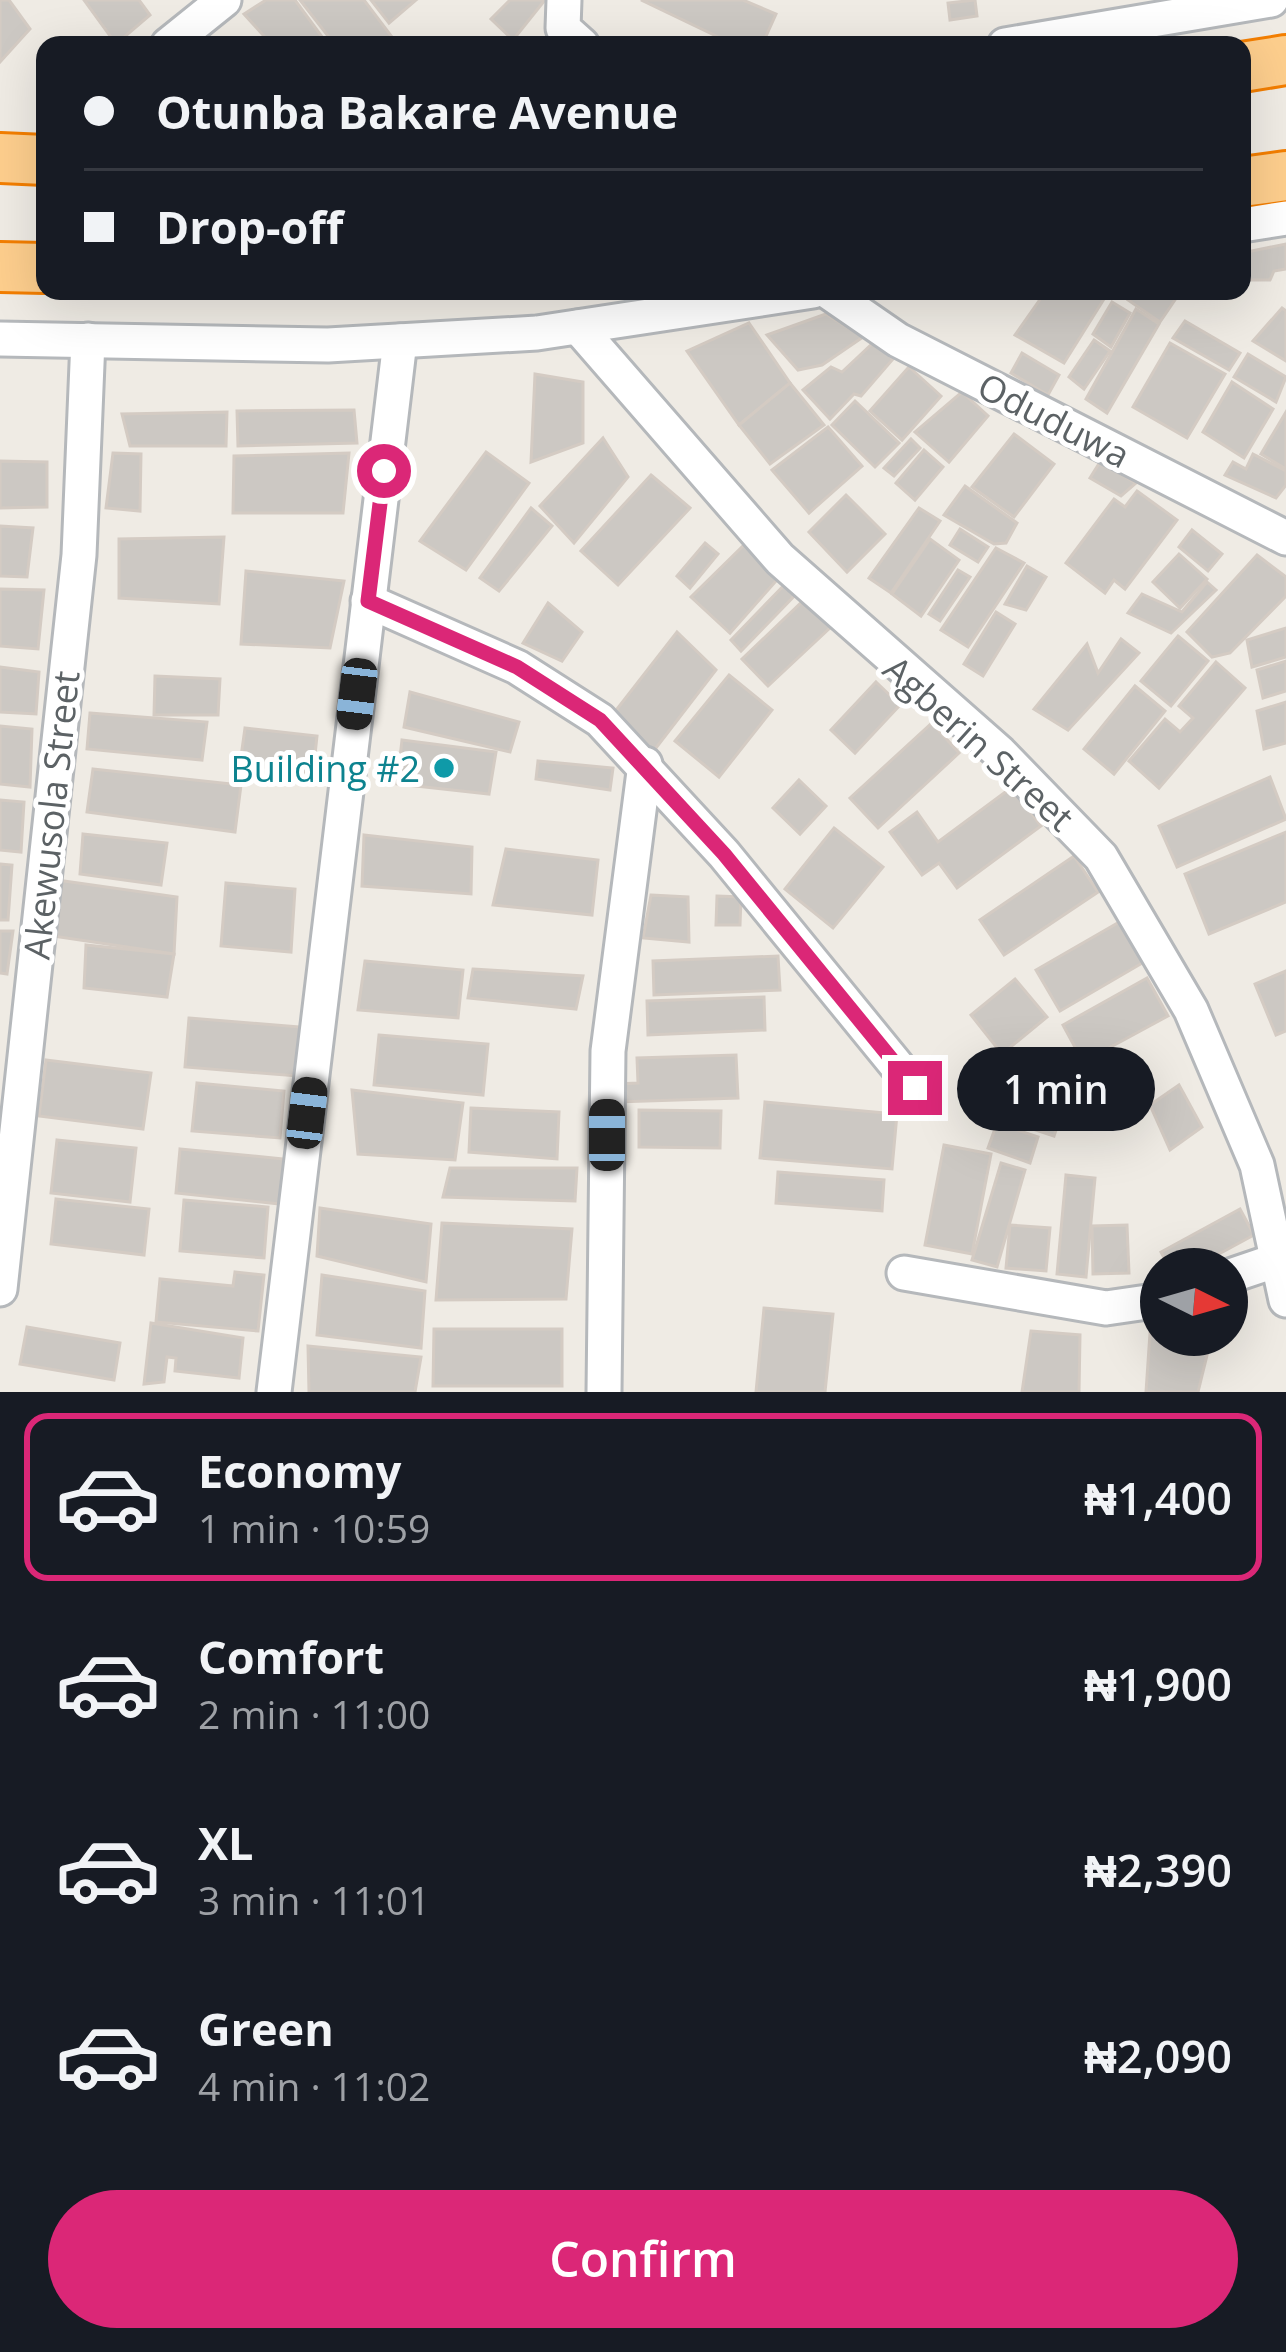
<!DOCTYPE html>
<html lang="en">
<head>
<meta charset="utf-8">
<style>
  :root { --surface:#171b24; --page:#242831; --text:#f1f3f6; --muted:#9ea1a6; --line:#363941; --accent:#db2777 }
  body { margin:0; font-family:"Open Sans",sans-serif; background:var(--page); color:var(--text); height:100vh; display:flex; flex-direction:column; font-size:45px; white-space:nowrap }
  * { box-sizing:border-box; margin:0 }
  p { font-size:39px; color:var(--muted) }
  .icon { flex:none; width:66px; height:66px; fill:none; stroke:currentColor; stroke-width:2; stroke-linecap:round; stroke-linejoin:round }
  .map { position:relative; height:1392px; overflow:hidden }
  .details { display:flex; flex-direction:column; background:var(--surface); flex:1 }
  .details>* { flex:none }
  .guide { position:absolute; left:36px; top:36px; width:1215px; height:264px; border-radius:24px; box-shadow:0 12px 48px #0002; display:grid; align-content:center; height:264px; padding:0 48px; background:var(--surface) }
  .needle { width:78px; rotate:95deg }
  .fabs { position:absolute; left:1140px; top:1248px; display:grid; gap:24px }
  .fabs a { display:grid; place-items:center; width:108px; height:108px; border-radius:50%; background:var(--surface); box-shadow:0 12px 48px #0002; font-size:60px }
  .end { position:absolute; width:54px; height:54px; margin:-27px; border:15px solid #db2777; background:#fff; box-shadow:0 0 0 6px #fff }
  .from { border-radius:50% }
  .bubble { position:absolute; height:84px; border-radius:42px; background:var(--surface); box-shadow:0 12px 48px #0002; font-size:39px; font-weight:600; line-height:84px; text-align:center }
  .car { position:absolute; width:36px; height:72px; margin:-36px -18px; border-radius:15px; box-shadow:0 0 9px 3px #0007; background:linear-gradient(#222 24%,#8ab4d8 0 40%,#222 0 76%,#8ab4d8 0 86%,#222 0) }
  .guide b { display:flex; align-items:center; gap:42px; height:114px; font-size:45px }
  .guide b+b { border-top:3px solid var(--line) }
  .guide i { width:30px; height:30px; background:var(--text) }
  ul { padding:21px 0 0; list-style:none }
  li { display:flex; align-items:center; gap:36px; height:168px; margin:0 24px 18px; padding:0 24px; border:6px solid transparent; border-radius:24px }
  li div { flex:1 }
  li b { display:block; font-size:45px }
  li em { font-style:normal; font-weight:600 }
  li.active { border-color:var(--accent) }
  li>.icon { width:108px; height:108px; stroke-width:1.5 }
  .action { display:flex; gap:24px; margin-top:auto; padding:24px 48px }
  .action a { flex:1; height:138px; border-radius:72px; background:var(--accent); color:#fff; font-size:48px; font-weight:600; line-height:138px; text-align:center }
  .map>svg:first-child { display:block }
  .building { fill:#ccc8c3; stroke:#d4cbc3; stroke-width:3 }
  .lines { fill:none; stroke-linecap:round; stroke-linejoin:round }
  .minor-casing { stroke:#b5b8bb; stroke-width:39 }
  .highway-casing { stroke:#f37e00; stroke-width:54 }
  .minor { stroke:#fff; stroke-width:33 }
  .highway { stroke:#fdce8d; stroke-width:48 }
  .route { stroke:#db2777; stroke-width:15 }
  .culture-dot { fill:#0f9aa8; stroke:#fff; stroke-width:4.5 }
  .labels { text-anchor:middle; dominant-baseline:central; stroke-width:10; stroke-linejoin:round; paint-order:stroke }
  .street-label { font-size:36px; fill:#5c6265; stroke:#fff }
  .culture-label { font-size:36px; fill:#0d838f; stroke:#fff; text-anchor:end }
</style>
</head>
<body>
<div class="map">
<svg width="1286" height="1392" viewBox="0 0 1286 1392">
  <rect width="100%" height="100%" fill="#efebe4"/>
  <g class="building">
    <polygon points="0,0 9,0 30,29 0,62"/>
    <polygon points="84,0 139,0 150,15 116,44"/>
    <polygon points="266,0 295,0 328,45 272,45 244,14"/>
    <polygon points="300,0 364,0 398,45 335,45"/>
    <polygon points="371,0 416,0 389,23"/>
    <polygon points="510,0 545,0 513,40 491,19"/>
    <polygon points="641,0 743,0 776,14 762,45 735,45"/>
    <polygon points="975,0 977,16 950,20 948,3"/>
    <polygon points="1286,244 1286,269 1274,271 1270,280 1242,280 1242,253"/>
    <polygon points="1046,291 1109,291 1064,363 1015,335"/>
    <polygon points="1135,291 1181,291 1160,322 1128,300"/>
    <polygon points="1112,302 1130,313 1111,347 1093,334"/>
    <polygon points="1282,308 1286,311 1286,361 1253,341"/>
    <polygon points="1136,309 1159,324 1107,413 1086,399"/>
    <polygon points="826,314 863,337 822,365 798,370 767,335"/>
    <polygon points="1185,321 1240,353 1229,370 1173,338"/>
    <polygon points="749,323 790,383 739,425 687,351"/>
    <polygon points="1094,340 1110,351 1084,389 1069,377"/>
    <polygon points="874,342 893,359 861,396 854,394 830,419 803,390 831,367 842,372"/>
    <polygon points="1170,343 1225,374 1187,438 1133,407"/>
    <polygon points="1022,353 1059,375 1048,395 1011,373"/>
    <polygon points="1248,354 1286,377 1276,402 1234,377"/>
    <polygon points="909,367 941,396 902,440 870,411"/>
    <polygon points="535,374 583,382 583,443 531,462"/>
    <polygon points="1232,382 1273,409 1244,458 1203,432"/>
    <polygon points="790,383 824,425 770,464 739,425"/>
    <polygon points="962,392 988,416 949,462 915,432"/>
    <polygon points="855,401 899,443 875,467 832,425"/>
    <polygon points="354,410 357,443 238,446 237,411"/>
    <polygon points="227,412 226,446 130,446 122,414"/>
    <polygon points="1286,412 1286,469 1261,454"/>
    <polygon points="828,427 862,466 809,513 772,470"/>
    <polygon points="1014,434 1054,464 1014,517 972,487"/>
    <polygon points="603,438 628,477 574,543 540,506"/>
    <polygon points="911,439 920,448 894,476 884,468"/>
    <polygon points="924,450 943,467 915,500 896,483"/>
    <polygon points="486,452 529,483 466,570 420,541"/>
    <polygon points="113,453 141,454 140,511 106,508"/>
    <polygon points="349,453 343,513 233,513 234,456"/>
    <polygon points="1253,454 1286,471 1286,485 1276,498 1225,475 1233,462 1246,469"/>
    <polygon points="0,461 47,462 47,507 0,508"/>
    <polygon points="1100,462 1136,483 1121,496 1090,478"/>
    <polygon points="651,475 690,508 618,585 581,551"/>
    <polygon points="965,486 1017,523 1006,543 994,544 944,515"/>
    <polygon points="1137,491 1177,520 1125,589 1114,580 1105,593 1066,563 1114,499 1125,507"/>
    <polygon points="846,495 885,534 847,572 809,532"/>
    <polygon points="531,508 552,526 499,591 480,578"/>
    <polygon points="919,508 940,521 891,593 869,578"/>
    <polygon points="0,526 33,528 27,577 0,576"/>
    <polygon points="960,529 988,547 978,562 950,545"/>
    <polygon points="1192,530 1222,554 1208,571 1179,547"/>
    <polygon points="224,537 219,604 119,598 119,539"/>
    <polygon points="930,539 959,560 921,616 892,594"/>
    <polygon points="747,542 784,572 730,633 691,597"/>
    <polygon points="705,543 718,554 690,588 677,576"/>
    <polygon points="996,548 1024,563 968,647 941,630"/>
    <polygon points="1179,554 1207,579 1180,608 1153,582"/>
    <polygon points="1257,555 1286,577 1286,596 1230,653 1212,657 1187,632"/>
    <polygon points="1027,566 1046,577 1026,610 1005,604"/>
    <polygon points="958,570 970,577 940,621 929,614"/>
    <polygon points="246,571 344,581 330,648 241,644"/>
    <polygon points="790,579 801,589 741,651 731,640"/>
    <polygon points="1207,582 1216,590 1171,633 1128,613 1142,594 1182,612"/>
    <polygon points="0,589 44,590 38,649 0,646"/>
    <polygon points="805,599 831,627 768,686 742,659"/>
    <polygon points="548,603 582,632 562,661 523,643"/>
    <polygon points="996,612 1015,624 983,676 964,664"/>
    <polygon points="1286,628 1286,657 1252,667 1247,640"/>
    <polygon points="677,632 716,670 652,753 610,718"/>
    <polygon points="1178,636 1208,661 1171,706 1141,681"/>
    <polygon points="1121,639 1139,653 1068,730 1034,709 1087,644 1098,673"/>
    <polygon points="1286,661 1286,691 1263,698 1257,670"/>
    <polygon points="1216,662 1245,688 1159,788 1129,761 1165,719 1180,732 1193,718 1179,706"/>
    <polygon points="0,667 39,672 36,714 0,712"/>
    <polygon points="729,675 772,710 719,777 675,741"/>
    <polygon points="155,676 220,679 218,715 154,715"/>
    <polygon points="876,682 900,705 855,753 831,730"/>
    <polygon points="1135,686 1165,711 1114,774 1084,749"/>
    <polygon points="410,692 519,722 510,752 404,727"/>
    <polygon points="1286,702 1286,743 1264,749 1257,711"/>
    <polygon points="90,713 207,722 202,760 87,749"/>
    <polygon points="932,723 959,753 878,828 850,798"/>
    <polygon points="0,726 32,729 30,787 0,784"/>
    <polygon points="245,728 317,736 313,773 240,764"/>
    <polygon points="402,740 496,752 489,794 397,784"/>
    <polygon points="538,761 613,768 610,790 536,779"/>
    <polygon points="93,769 241,785 235,832 87,812"/>
    <polygon points="1270,777 1286,819 1177,867 1159,826"/>
    <polygon points="799,780 826,806 800,834 773,808"/>
    <polygon points="1012,787 1041,826 957,888 939,863 922,875 890,832 917,812 938,842"/>
    <polygon points="0,800 24,802 21,852 0,850"/>
    <polygon points="834,828 883,867 833,928 785,889"/>
    <polygon points="1286,832 1286,902 1209,934 1185,874"/>
    <polygon points="83,834 167,843 161,885 80,874"/>
    <polygon points="364,835 472,847 471,894 362,886"/>
    <polygon points="506,849 598,860 592,915 493,905"/>
    <polygon points="1074,856 1098,892 1004,955 980,920"/>
    <polygon points="0,864 12,865 8,920 0,920"/>
    <polygon points="57,880 177,897 174,954 53,936"/>
    <polygon points="226,883 295,889 291,952 221,946"/>
    <polygon points="651,895 688,897 689,942 643,938"/>
    <polygon points="717,896 741,897 740,925 716,925"/>
    <polygon points="1121,921 1144,962 1060,1011 1036,970"/>
    <polygon points="0,931 13,931 7,974 0,973"/>
    <polygon points="86,945 174,954 167,997 84,988"/>
    <polygon points="778,956 780,990 654,995 653,961"/>
    <polygon points="365,961 463,970 458,1018 358,1010"/>
    <polygon points="473,969 583,976 576,1009 468,998"/>
    <polygon points="1286,971 1286,1031 1276,1035 1255,984"/>
    <polygon points="1147,978 1168,1016 1083,1062 1063,1025"/>
    <polygon points="1015,979 1047,1017 1002,1054 971,1015"/>
    <polygon points="764,997 765,1030 648,1035 647,1001"/>
    <polygon points="189,1018 301,1027 297,1076 185,1067"/>
    <polygon points="379,1035 488,1044 483,1095 374,1085"/>
    <polygon points="1125,1050 1150,1091 1100,1121 1075,1080"/>
    <polygon points="736,1055 738,1098 617,1102 617,1084 638,1083 637,1058"/>
    <polygon points="46,1060 151,1073 143,1129 39,1116"/>
    <polygon points="981,1082 1063,1109 1054,1136 972,1109"/>
    <polygon points="197,1083 284,1091 280,1138 192,1131"/>
    <polygon points="1179,1085 1202,1127 1170,1150 1150,1105"/>
    <polygon points="352,1090 463,1103 455,1160 358,1154"/>
    <polygon points="765,1102 897,1114 892,1169 760,1158"/>
    <polygon points="471,1108 559,1112 557,1159 469,1152"/>
    <polygon points="639,1110 721,1111 720,1148 639,1147"/>
    <polygon points="997,1123 1038,1137 1030,1163 988,1148"/>
    <polygon points="57,1140 136,1148 130,1202 51,1193"/>
    <polygon points="944,1145 991,1154 972,1254 925,1245"/>
    <polygon points="180,1149 284,1159 280,1204 176,1193"/>
    <polygon points="1001,1163 1025,1170 997,1267 972,1260"/>
    <polygon points="450,1168 577,1168 575,1201 443,1197"/>
    <polygon points="778,1172 884,1180 882,1211 776,1203"/>
    <polygon points="1066,1175 1095,1178 1086,1277 1057,1274"/>
    <polygon points="56,1199 149,1209 144,1255 51,1244"/>
    <polygon points="184,1200 268,1207 264,1258 180,1251"/>
    <polygon points="320,1208 431,1224 426,1282 317,1256"/>
    <polygon points="1240,1209 1254,1235 1191,1269 1170,1269 1161,1252"/>
    <polygon points="442,1223 572,1229 566,1299 436,1300"/>
    <polygon points="1010,1225 1050,1228 1046,1271 1006,1268"/>
    <polygon points="1127,1225 1129,1273 1093,1274 1092,1226"/>
    <polygon points="235,1272 264,1275 258,1331 156,1322 160,1279 233,1286"/>
    <polygon points="322,1275 425,1291 421,1348 317,1335"/>
    <polygon points="764,1308 833,1314 825,1392 756,1392"/>
    <polygon points="151,1323 243,1338 239,1378 175,1371 176,1358 167,1357 164,1382 144,1384"/>
    <polygon points="27,1327 120,1343 114,1380 20,1364"/>
    <polygon points="434,1329 562,1329 562,1386 433,1386"/>
    <polygon points="1031,1331 1080,1335 1079,1392 1022,1392"/>
    <polygon points="1150,1333 1212,1335 1198,1392 1146,1392"/>
    <polygon points="308,1346 421,1357 415,1392 309,1392"/>
  </g>
  <g class="lines">
    <g class="minor-casing">
      <g id="minor">
        <polyline points="564,0 563,28 582,45"/>
        <polyline points="168,45 224,0"/>
        <polyline points="1005,45 1271,0"/>
        <polyline points="1242,225 1286,218"/>
        <polyline points="827,291 898,340 1286,538"/>
        <polyline points="578,327 780,559 1000,753 1101,857 1191,1010 1257,1165 1286,1300"/>
        <polyline points="0,339 328,345 537,333 813,291"/>
        <polyline points="368,601 517,667 600,720 724,854 915,1088"/>
        <polyline points="904,1273 1106,1308 1161,1300"/>
        <polyline points="1227,1277 1277,1260"/>
        <polyline points="0,1289 79,555 88,340"/>
        <polyline points="274,1392 400,341"/>
        <polyline points="604,1392 608,1051 645,764"/>
      </g>
    </g>
    <g class="highway-casing">
      <g id="highway">
        <polyline points="1242,67 1286,60"/>
        <polyline points="0,158 45,160"/>
        <polyline points="1242,182 1286,176"/>
        <polyline points="0,267 45,268"/>
      </g>
    </g>
    <use href="#minor" class="minor"/>
    <use href="#highway" class="highway"/>
  </g>
  <g class="lines">
    <polyline class="route" points="384,471 368,601 517,667 600,720 724,854 915,1088"/>
  </g>
  <circle class="culture-dot" cx="444" cy="768" r="12"/>
  <g class="labels">
    <g class="street-label">
      <text transform="translate(1054 420) rotate(27)">Oduduwa</text>
      <text transform="translate(979 743) rotate(42)">Agberin Street</text>
      <text transform="translate(51 815) rotate(-84)">Akewusola Street</text>
    </g>
    <g class="culture-label">
      <text x="420" y="768">Building #2</text>
    </g>
  </g>
</svg>
<div class="fabs">
<a><svg class="needle" viewBox="-14 -14 28 28"><path d="M0-13l5 13h-10z" fill="#e53935"/><path d="M0 13l5-13h-10z" fill="#9ea1a6"/></svg></a>
</div>
<i class="end from" style="left:384px;top:471px"></i>
<i class="end" style="left:915px;top:1088px"></i>
<div class="bubble" style="left:957px;top:1047px;width:198px">1 min</div>
<i class="car" style="left:357px;top:694px;rotate:187deg"></i>
<i class="car" style="left:307px;top:1113px;rotate:7deg"></i>
<i class="car" style="left:607px;top:1135px;rotate:0deg"></i>
<div class="guide">
<b><i class="from"></i>Otunba Bakare Avenue</b>
<b><i></i>Drop-off</b>
</div>
</div>
<section class="details">
<ul>
<li class="active"><svg class="icon" aria-label="car" viewBox="0 0 24 24"><path d="M5 17H2v-5l4-1 3-4h7l3 4 3 1v5h-3M9 17h6M6 11h13"/><circle cx="7" cy="17" r="2"/><circle cx="17" cy="17" r="2"/></svg><div><b>Economy</b><p>1 min · 10:59</p></div><em>₦1,400</em></li>
<li><svg class="icon" aria-label="car" viewBox="0 0 24 24"><path d="M5 17H2v-5l4-1 3-4h7l3 4 3 1v5h-3M9 17h6M6 11h13"/><circle cx="7" cy="17" r="2"/><circle cx="17" cy="17" r="2"/></svg><div><b>Comfort</b><p>2 min · 11:00</p></div><em>₦1,900</em></li>
<li><svg class="icon" aria-label="car" viewBox="0 0 24 24"><path d="M5 17H2v-5l4-1 3-4h7l3 4 3 1v5h-3M9 17h6M6 11h13"/><circle cx="7" cy="17" r="2"/><circle cx="17" cy="17" r="2"/></svg><div><b>XL</b><p>3 min · 11:01</p></div><em>₦2,390</em></li>
<li><svg class="icon" aria-label="car" viewBox="0 0 24 24"><path d="M5 17H2v-5l4-1 3-4h7l3 4 3 1v5h-3M9 17h6M6 11h13"/><circle cx="7" cy="17" r="2"/><circle cx="17" cy="17" r="2"/></svg><div><b>Green</b><p>4 min · 11:02</p></div><em>₦2,090</em></li>
</ul>
<div class="action"><a>Confirm</a></div>
</section>
</body>
</html>
